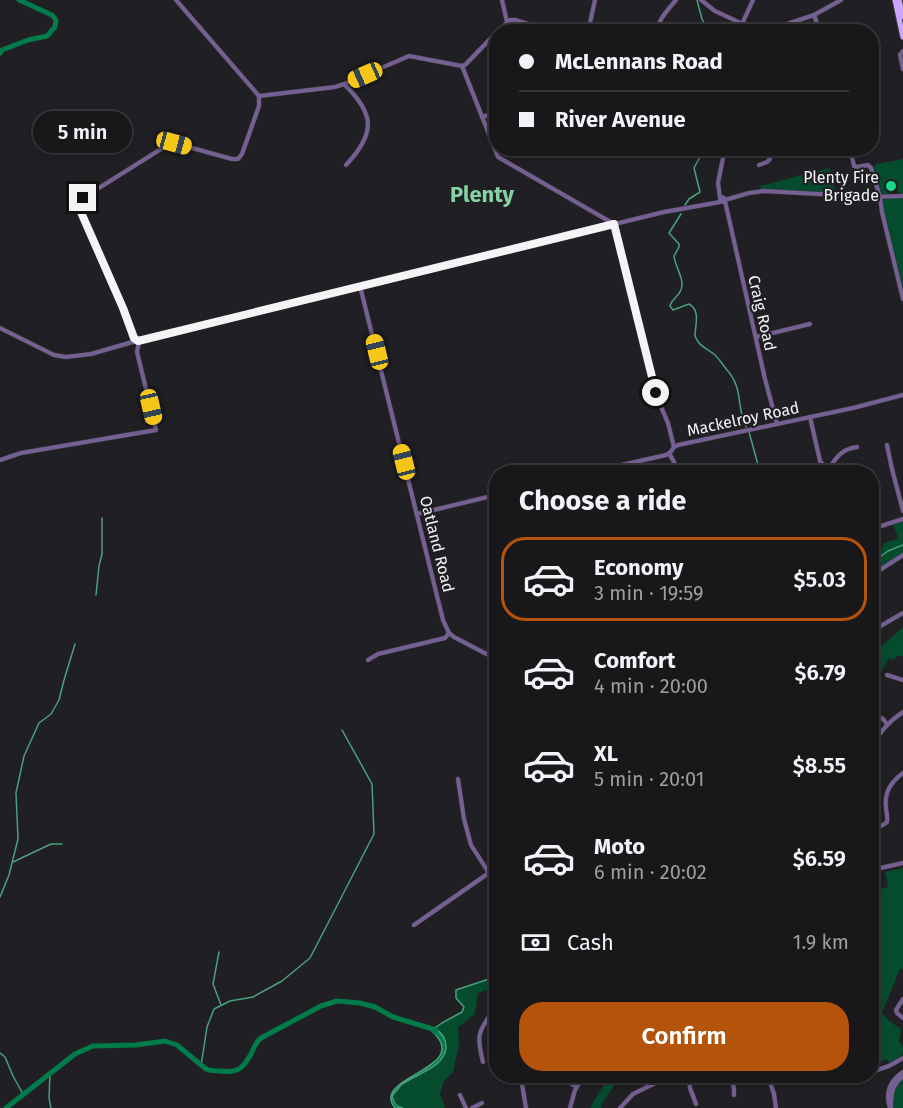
<!DOCTYPE html>
<html lang="en">
<head>
<meta charset="utf-8">
<style>
  :root { --surface:#18171a; --page:#252427; --text:#f1f3f6; --muted:#9f9fa2; --line:#363639; --accent:#b45309 }
  body { margin:0; font-family:"Fira Sans",sans-serif; background:var(--page); color:var(--text); height:100vh; display:flex; flex-direction:column; font-size:22px; white-space:nowrap }
  * { box-sizing:border-box; margin:0 }
  p { font-size:20px; color:var(--muted) }
  .icon { flex:none; width:33px; height:33px; fill:none; stroke:currentColor; stroke-width:2; stroke-linecap:round; stroke-linejoin:round }
  .map { position:relative; flex:1; overflow:hidden }
  .sheet { position:absolute; left:489px; top:465px; width:390px; height:618px; display:flex; flex-direction:column; background:var(--surface); border-radius:24px; box-shadow:0 3px 9px #0003,0 0 0 2px var(--line) }
  .sheet>* { flex:none }
  .guide { position:absolute; left:489px; top:24px; width:390px; height:132px; border-radius:24px; box-shadow:0 3px 9px #0003,0 0 0 2px var(--line); display:grid; align-content:center; height:132px; padding:0 30px; background:var(--surface) }
  .end { position:absolute; width:27px; height:27px; margin:-14px; border:8px solid #f4f3f6; background:#111; box-shadow:0 0 0 3px #111 }
  .from { border-radius:50% }
  .bubble { position:absolute; height:42px; border-radius:21px; background:var(--surface); box-shadow:0 3px 9px #0003,0 0 0 2px var(--line); font-size:20px; font-weight:600; line-height:42px; text-align:center }
  .car { position:absolute; width:18px; height:36px; margin:-18px -9px; border-radius:8px; box-shadow:0 0 4px 2px #0007; background:linear-gradient(#f5c518 24%,#345 0 40%,#f5c518 0 76%,#345 0 86%,#f5c518 0) }
  .guide b { display:flex; align-items:center; gap:21px; height:57px; font-size:22px }
  .guide b+b { border-top:2px solid var(--line) }
  .guide i { width:15px; height:15px; background:var(--text) }
  ul { padding:0; list-style:none }
  li { display:flex; align-items:center; gap:18px; height:84px; margin:0 12px 9px; padding:0 18px; border:3px solid transparent; border-radius:24px }
  li div { flex:1 }
  li b { display:block; font-size:22px }
  li em { font-style:normal; font-weight:600 }
  li.on { border-color:var(--accent) }
  li>.icon { width:54px; height:54px; stroke-width:1.5 }
  h2 { padding:0 30px; font-size:27px; line-height:72px }
  .pay { display:flex; align-items:center; gap:15px; height:66px; padding:0 30px; font-size:22px }
  .pay p { margin-inline-start:auto }
  .button { display:flex; gap:12px; margin-top:auto; padding:12px 30px }
  .button a { flex:1; height:69px; border-radius:24px; background:var(--accent); color:#fff; font-size:24px; font-weight:600; line-height:69px; text-align:center }
  .map>svg:first-child { display:block }
  .green { fill:#044c2d }
  .water { fill:#007c4b; stroke:#49a07e; stroke-width:1.5 }
  .lines { fill:none; stroke-linecap:round; stroke-linejoin:round }
  .stream { stroke:#49a07e; stroke-width:1.5 }
  .river { stroke:#007c4b; stroke-width:5 }
  .minor-casing { stroke:#3e3d41; stroke-width:5 }
  .major-casing { stroke:#3e3d41; stroke-width:7 }
  .minor { stroke:#766093; stroke-width:4 }
  .major { stroke:#cba6fc; stroke-width:5 }
  .route { stroke:#f4f3f6; stroke-width:8 }
  .poi-dot { fill:#17d989; stroke:#201f23; stroke-width:2 }
  .labels { text-anchor:middle; dominant-baseline:central; stroke-width:4.5; stroke-linejoin:round; paint-order:stroke }
  .poi-label { font-size:16px; fill:#f4f3f6; stroke:#201f23; text-anchor:end }
  .street-label { font-size:16px; fill:#f4f3f6; stroke:#201f23 }
  .district-label { font-size:22px; font-weight:bold; fill:#85d2a5; stroke:#201f23 }
</style>
</head>
<body>
<div class="map">
<svg width="903" height="1108" viewBox="0 0 903 1108">
  <rect width="100%" height="100%" fill="#201f23"/>
  <g class="green">
    <polygon points="903,159 903,195 899,195 898,189 891,189 889,195 882,194 872,168 877,164"/>
    <polygon points="830,168 836,194 761,190 760,186"/>
    <polygon points="884,198 903,198 903,293 883,210 882,201"/>
    <polygon points="903,520 903,554 872,574 872,555 883,547 883,544 898,538 893,523"/>
    <polygon points="903,627 903,656 898,656 893,660 889,658 872,689 872,655"/>
    <polygon points="903,868 903,970 900,969 882,1013 889,1021 901,1029 899,1041 903,1047 903,1053 901,1056 889,1063 887,1059 881,1062 872,1063 872,890 888,887 885,872"/>
    <path d="M496,968V987L478,993L475,1014L458,1027L459,1045L453,1072L444,1081L440,1094L445,1108H403L398,1106L392,1098C400,1075 435,1076 443,1051C447,1040 443,1035 434,1028L462,1012L464,1007L456,998V990L489,979L493,976Z"/>
    <polygon points="609,1076 620,1076 602,1104 601,1108 590,1108"/>
    <path d="M903,1078V1108H893C891,1095 895,1087 903,1078Z"/>
  </g>
  <path class="water" d="M434,1028C441,1032 446,1038 446,1047C445,1068 415,1074 401,1085C398,1089 395,1092 392,1096C393,1102 397,1107 403,1108H395C369,1075 476,1070 431,1030Z"/>
  <g class="lines">
    <g class="stream">
      <polyline points="697,0 702,19 709,32"/>
      <polyline points="685,205 689,199 700,192 694,168 705,148"/>
      <path d="M681,214L669,233L679,244V247L674,256C675,267 685,279 681,290C678,297 672,299 670,306L673,310L689,304C701,311 695,325 695,336C699,347 707,348 715,355C719,359 723,365 727,370C744,389 736,407 746,427"/>
      <polyline points="749,432 760,472"/>
      <polyline points="872,562 876,560 888,551 903,545"/>
      <polyline points="96,595 99,566 102,554 102,518"/>
      <polyline points="13,862 51,844 62,844"/>
      <polyline points="0,897 9,875 18,839 16,793 24,756 39,723 51,714 59,700 64,680 75,644"/>
      <polyline points="219,952 213,984 221,1005"/>
      <polyline points="433,1029 442,1023 462,1012 464,1007 456,998 456,990 489,979 493,976 496,968"/>
      <polyline points="0,1053 5,1057 13,1076 23,1094"/>
      <polyline points="201,1066 207,1027 214,1009 230,1001 253,997 282,981 310,958 374,834 372,784 342,730"/>
      <polyline points="50,1073 49,1098 51,1108"/>
    </g>
    <g class="river">
      <polyline points="0,53 2,50 28,40 47,36 55,27 56,20 52,15 19,0"/>
      <path d="M6,1108L75,1054L93,1046L136,1045L165,1041L177,1045L206,1069C211,1071 215,1071 220,1071C237,1073 243,1069 251,1054C254,1047 255,1043 261,1038L321,1006L337,1001L360,1003L375,1007L393,1017L433,1029L436,1032"/>
    </g>
    <g class="minor-casing">
      <g id="minor">
        <polyline points="176,0 259,96"/>
        <polyline points="502,0 507,22"/>
        <polyline points="701,0 715,11 760,32"/>
        <polyline points="814,15 820,32"/>
        <polyline points="742,24 753,0"/>
        <polyline points="498,32 510,20 515,20 555,32"/>
        <polyline points="588,32 595,0"/>
        <path d="M657,32C658,19 668,10 676,0"/>
        <polyline points="763,32 814,15 841,0"/>
        <polyline points="903,51 900,55 903,69"/>
        <polyline points="462,66 498,157 614,224 655,393 668,423 674,447"/>
        <path d="M344,84C375,114 376,133 346,165"/>
        <polyline points="259,96 335,87 344,84 409,56 462,66 465,65 496,33"/>
        <polyline points="482,117 496,113"/>
        <polyline points="850,148 854,166 857,167 868,165 871,168 880,197 882,212 903,299"/>
        <polyline points="812,154 832,148"/>
        <polyline points="759,165 767,162 770,159 768,148"/>
        <polygon points="722,197 725,199 724,202 720,201"/>
        <polyline points="720,198 718,183 725,148"/>
        <polyline points="725,200 749,193 764,191 873,197 903,196"/>
        <polyline points="725,201 765,379 777,424"/>
        <polyline points="360,286 443,620 449,633"/>
        <polyline points="0,328 54,355 66,357 91,354 136,341 209,324 360,286 664,212 720,202"/>
        <polyline points="756,337 810,324"/>
        <polyline points="136,341 134,338 123,308 78,204 83,198 169,144 174,143 232,159 238,159 242,154 259,106 259,96"/>
        <polyline points="810,417 820,461 824,466 834,472"/>
        <polyline points="887,445 892,469 903,511"/>
        <polyline points="669,453 674,462 678,472"/>
        <polyline points="0,460 21,453 156,430 137,352 139,341"/>
        <path d="M829,469C836,457 842,449 857,447"/>
        <polyline points="591,472 666,455 670,453 674,447 678,445 853,408 903,395"/>
        <polyline points="417,514 496,495"/>
        <polyline points="872,529 903,519"/>
        <polyline points="872,575 903,555"/>
        <polyline points="872,631 903,613"/>
        <polyline points="449,633 454,637 496,659"/>
        <polyline points="368,660 378,654 445,638 449,633"/>
        <polyline points="887,675 903,680"/>
        <polyline points="872,713 883,719 887,724"/>
        <path d="M872,746C880,731 889,721 903,712"/>
        <polyline points="458,779 464,819 471,845 489,873"/>
        <path d="M872,828L883,825L887,822C888,816 886,812 886,807C884,792 892,781 903,773"/>
        <polyline points="872,870 903,863"/>
        <polyline points="414,925 496,868"/>
        <polyline points="903,999 896,1010 897,1013 903,1018"/>
        <polyline points="488,1019 496,1024"/>
        <path d="M483,1062C475,1031 480,1031 496,1006"/>
        <polyline points="874,1071 889,1066 903,1058"/>
        <polyline points="522,1076 522,1084 526,1108"/>
        <polyline points="559,1076 577,1087"/>
        <polyline points="643,1076 648,1086"/>
        <polyline points="689,1076 690,1088 696,1104"/>
        <polyline points="731,1076 734,1089 734,1095"/>
        <polyline points="768,1076 774,1094 776,1108"/>
        <polyline points="460,1095 466,1108"/>
        <path d="M891,1107C891,1094 892,1085 903,1076"/>
        <polyline points="472,1108 482,1103"/>
        <polyline points="570,1108 575,1090 584,1076"/>
        <polyline points="620,1108 633,1094 670,1076"/>
        <path d="M890,1108C885,1093 890,1081 903,1072"/>
      </g>
    </g>
    <g class="major-casing">
      <g id="major">
        <polyline points="895,0 903,37"/>
        <polyline points="899,0 903,17"/>
      </g>
    </g>
    <use href="#minor" class="minor"/>
    <use href="#major" class="major"/>
  </g>
  <g class="lines">
    <polyline class="route" points="83,198 78,204 80,210 123,308 134,338 138,341 614,224 656,393"/>
  </g>
  <circle class="poi-dot" cx="891" cy="186" r="6"/>
  <g class="labels">
    <g class="poi-label">
      <text x="879" y="177">Plenty Fire<tspan x="879" dy="18">Brigade</tspan></text>
    </g>
    <g class="street-label">
      <text transform="translate(762 313) rotate(77)">Craig Road</text>
      <text transform="translate(743 419) rotate(-12)">Mackelroy Road</text>
      <text transform="translate(437 544) rotate(76)">Oatland Road</text>
    </g>
    <g class="district-label">
      <text x="482" y="194">Plenty</text>
    </g>
  </g>
</svg>
<i class="end from" style="left:656px;top:393px"></i>
<i class="end" style="left:83px;top:198px"></i>
<div class="bubble" style="left:33px;top:111px;width:99px">5 min</div>
<i class="car" style="left:365px;top:75px;rotate:246deg"></i>
<i class="car" style="left:174px;top:143px;rotate:105deg"></i>
<i class="car" style="left:377px;top:352px;rotate:346deg"></i>
<i class="car" style="left:151px;top:407px;rotate:167deg"></i>
<i class="car" style="left:404px;top:462px;rotate:346deg"></i>
<div class="guide">
<b><i class="from"></i>McLennans Road</b>
<b><i></i>River Avenue</b>
</div>
<section class="sheet">
<h2>Choose a ride</h2>
<ul>
<li class="on"><svg class="icon" aria-label="car" viewBox="0 0 24 24"><path d="M5 17H2v-5l4-1 3-4h7l3 4 3 1v5h-3M9 17h6M6 11h13"/><circle cx="7" cy="17" r="2"/><circle cx="17" cy="17" r="2"/></svg><div><b>Economy</b><p>3 min · 19:59</p></div><em>$5.03</em></li>
<li><svg class="icon" aria-label="car" viewBox="0 0 24 24"><path d="M5 17H2v-5l4-1 3-4h7l3 4 3 1v5h-3M9 17h6M6 11h13"/><circle cx="7" cy="17" r="2"/><circle cx="17" cy="17" r="2"/></svg><div><b>Comfort</b><p>4 min · 20:00</p></div><em>$6.79</em></li>
<li><svg class="icon" aria-label="car" viewBox="0 0 24 24"><path d="M5 17H2v-5l4-1 3-4h7l3 4 3 1v5h-3M9 17h6M6 11h13"/><circle cx="7" cy="17" r="2"/><circle cx="17" cy="17" r="2"/></svg><div><b>XL</b><p>5 min · 20:01</p></div><em>$8.55</em></li>
<li><svg class="icon" aria-label="car" viewBox="0 0 24 24"><path d="M5 17H2v-5l4-1 3-4h7l3 4 3 1v5h-3M9 17h6M6 11h13"/><circle cx="7" cy="17" r="2"/><circle cx="17" cy="17" r="2"/></svg><div><b>Moto</b><p>6 min · 20:02</p></div><em>$6.59</em></li>
</ul>
<div class="pay"><svg class="icon" aria-label="cash" viewBox="0 0 24 24"><path d="M3 7h18v10H3z"/><circle cx="12" cy="12" r="2"/></svg>Cash<p>1.9 km</p></div>
<div class="button"><a>Confirm</a></div>
</section>
</div>
</body>
</html>
